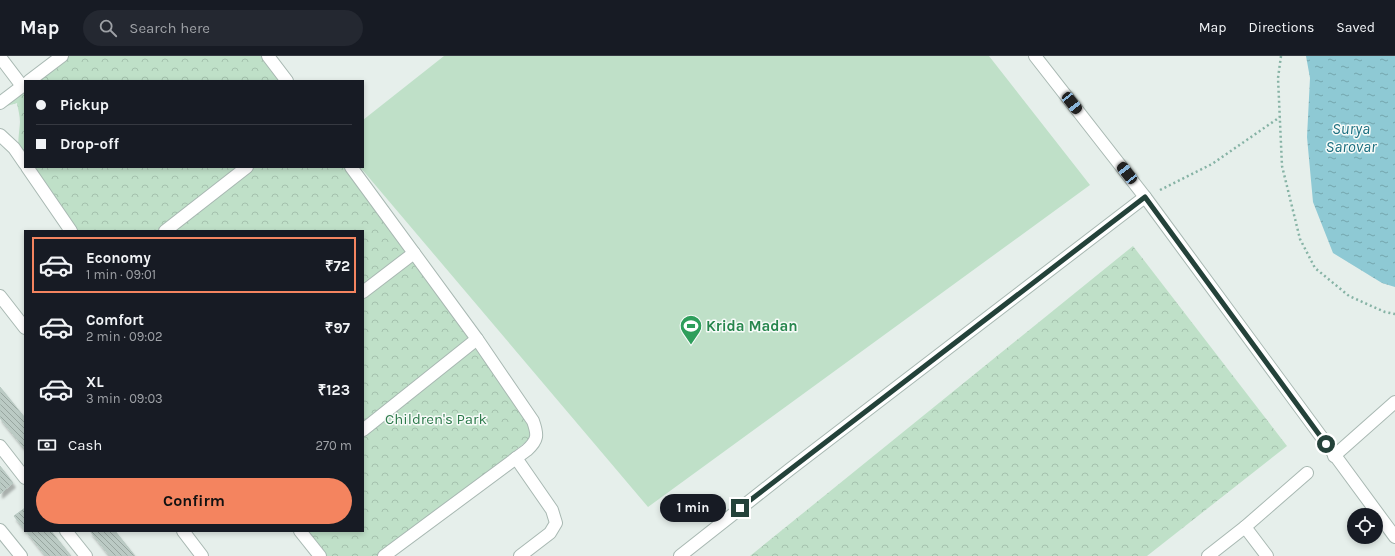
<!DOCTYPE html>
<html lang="en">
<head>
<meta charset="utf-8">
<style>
  :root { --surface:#171b24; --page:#242831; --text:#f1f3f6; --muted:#9ea1a6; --line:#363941; --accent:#f4845f }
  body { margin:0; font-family:Karla,sans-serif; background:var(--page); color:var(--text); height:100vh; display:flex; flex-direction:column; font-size:15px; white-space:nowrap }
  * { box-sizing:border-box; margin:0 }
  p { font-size:13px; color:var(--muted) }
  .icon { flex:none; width:22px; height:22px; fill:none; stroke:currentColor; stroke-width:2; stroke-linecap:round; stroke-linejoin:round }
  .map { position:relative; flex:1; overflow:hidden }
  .details { position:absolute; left:24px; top:174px; width:340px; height:302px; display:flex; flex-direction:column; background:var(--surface); border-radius:0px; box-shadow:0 2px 6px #0003 }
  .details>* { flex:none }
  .guide { position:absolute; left:24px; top:24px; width:340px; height:88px; border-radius:0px; box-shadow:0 2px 6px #0003; display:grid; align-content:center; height:88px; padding:0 12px; background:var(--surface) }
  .tools { position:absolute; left:1347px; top:452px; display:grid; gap:8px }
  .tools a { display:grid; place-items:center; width:36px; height:36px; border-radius:50%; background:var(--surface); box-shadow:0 2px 6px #0003; font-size:20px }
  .end { position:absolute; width:18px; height:18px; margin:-9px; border:5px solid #24423a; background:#fff; box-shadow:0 0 0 2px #fff }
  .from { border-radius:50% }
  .bubble { position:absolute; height:28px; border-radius:14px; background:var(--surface); box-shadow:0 2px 6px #0003; font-size:13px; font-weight:700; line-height:28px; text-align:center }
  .car { position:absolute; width:12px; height:24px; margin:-12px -6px; border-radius:5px; box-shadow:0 0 3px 1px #0007; background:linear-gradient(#222 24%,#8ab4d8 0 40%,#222 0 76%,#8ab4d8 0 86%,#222 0) }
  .guide b { display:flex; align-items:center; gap:14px; height:38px; font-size:15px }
  .guide b+b { border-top:1px solid var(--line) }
  .guide i { width:10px; height:10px; background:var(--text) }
  ul { padding:7px 0 0; list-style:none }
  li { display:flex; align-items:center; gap:12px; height:56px; margin:0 8px 6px; padding:0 4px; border:2px solid transparent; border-radius:0px }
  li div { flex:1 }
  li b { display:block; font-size:15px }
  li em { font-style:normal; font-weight:700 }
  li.active { border-color:var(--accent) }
  li>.icon { width:36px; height:36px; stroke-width:1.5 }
  .pay { display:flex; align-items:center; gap:10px; height:44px; padding:0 12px; font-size:15px }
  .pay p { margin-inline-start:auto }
  .cta { display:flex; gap:8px; margin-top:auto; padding:8px 12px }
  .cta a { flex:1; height:46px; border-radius:24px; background:var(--accent); color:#111; font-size:16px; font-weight:700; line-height:46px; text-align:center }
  header { display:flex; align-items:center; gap:24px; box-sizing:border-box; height:56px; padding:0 20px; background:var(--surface); border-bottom:1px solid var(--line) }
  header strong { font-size:19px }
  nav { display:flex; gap:22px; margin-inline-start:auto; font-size:14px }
  .search { width:280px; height:36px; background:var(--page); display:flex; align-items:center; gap:10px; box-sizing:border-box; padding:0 14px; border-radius:22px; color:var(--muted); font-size:15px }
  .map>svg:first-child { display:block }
  .grass { fill:#bfe0c8 }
  .park { fill:url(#park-crowns) }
  .water { fill:url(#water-ripples) }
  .building { fill:url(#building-back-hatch); stroke:#b8c9c2; filter:url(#shadow) }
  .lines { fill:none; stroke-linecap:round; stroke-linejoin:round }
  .minor-casing { stroke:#a8b8b2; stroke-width:14 }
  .path { stroke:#86b3a5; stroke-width:2.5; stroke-dasharray:2 3; stroke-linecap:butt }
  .minor { stroke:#fff; stroke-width:12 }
  .route { stroke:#24423a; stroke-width:5 }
  .labels { text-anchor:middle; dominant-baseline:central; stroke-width:3; stroke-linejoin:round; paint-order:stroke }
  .leisure-label { font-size:15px; font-weight:bold; fill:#27864d; stroke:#f7fbf9; text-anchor:start }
  .park-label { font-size:15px; fill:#2d7a4b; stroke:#f7fbf9 }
  .water-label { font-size:16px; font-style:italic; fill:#1c6f80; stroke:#f7fbf9 }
</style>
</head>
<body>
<header>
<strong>Map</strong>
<div class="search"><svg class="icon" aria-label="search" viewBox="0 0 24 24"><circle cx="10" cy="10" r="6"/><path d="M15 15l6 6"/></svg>Search here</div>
<nav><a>Map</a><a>Directions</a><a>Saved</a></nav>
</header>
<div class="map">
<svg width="1395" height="500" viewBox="0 0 1395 500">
  <defs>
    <pattern id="park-crowns" width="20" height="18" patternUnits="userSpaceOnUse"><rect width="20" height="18" fill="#bfe0c8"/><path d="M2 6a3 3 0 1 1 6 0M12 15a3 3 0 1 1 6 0" fill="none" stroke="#a4c1ad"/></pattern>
    <pattern id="water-ripples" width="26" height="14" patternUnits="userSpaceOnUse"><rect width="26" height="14" fill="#8ec9d4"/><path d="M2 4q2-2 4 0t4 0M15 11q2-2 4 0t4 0" fill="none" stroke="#74a5ad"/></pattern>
    <pattern id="building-back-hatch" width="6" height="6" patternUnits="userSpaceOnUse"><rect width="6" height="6" fill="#bbcac4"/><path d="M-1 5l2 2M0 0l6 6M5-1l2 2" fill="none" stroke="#98a6a0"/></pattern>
    <filter id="shadow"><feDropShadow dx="2.5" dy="4.5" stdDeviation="1" flood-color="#0004"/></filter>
  </defs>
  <rect width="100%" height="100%" fill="#e6efeb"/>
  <polygon class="grass" points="444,0 989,0 1090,129 648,451 360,111 363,111 363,64"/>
  <g class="park">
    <polygon points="62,0 265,0 283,25 29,25"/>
    <path d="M25,28V108C15,94 19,82 20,66C20,60 18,53 17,47L0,52Z"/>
    <polygon points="27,111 345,111 537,377 382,500 320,500 300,475 363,475 363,175 71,175"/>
    <polygon points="1133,190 1287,390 1147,500 750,500"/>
  </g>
  <polygon class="water" points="1306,0 1395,0 1395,231 1382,227 1333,197 1313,146 1307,81 1310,22"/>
  <g class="building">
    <polygon points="0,331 25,362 25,393 0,362"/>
    <polygon points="0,410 13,427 0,438"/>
    <polygon points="25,452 25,474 14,460"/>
    <polygon points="26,475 51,475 71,500 46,500"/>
    <polygon points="90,475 115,475 135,500 110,500"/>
  </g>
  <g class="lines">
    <g class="minor-casing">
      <g id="minor">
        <polyline points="268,0 287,25"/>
        <polyline points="1035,0 1145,141 1395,481"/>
        <polyline points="0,1 22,30"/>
        <polyline points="29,25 62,0"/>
        <polyline points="0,47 25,28"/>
        <polyline points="0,79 14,92 25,108"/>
        <polyline points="27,111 71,175"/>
        <path d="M351,111L477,283L533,365C538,379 538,384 527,394L384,500"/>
        <polyline points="165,175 247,111"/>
        <polyline points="363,236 414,197"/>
        <polyline points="0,240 25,272"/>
        <polyline points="363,374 477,283"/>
        <polyline points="0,390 25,422"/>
        <polyline points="1334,400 1395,346"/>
        <polyline points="516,402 552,454 556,467 550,477 520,500"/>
        <polyline points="1245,471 1267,500"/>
        <polyline points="0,474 21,500"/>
        <polyline points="66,475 86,500"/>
        <polyline points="183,475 202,500"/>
        <polyline points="300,475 320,500"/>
        <polyline points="680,500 789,414 1145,141"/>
        <polyline points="1208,500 1245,471 1307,417"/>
      </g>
    </g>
    <g class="path">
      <polyline points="1281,0 1278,22 1282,110 1300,183 1315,212 1349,240 1385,256 1395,258"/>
      <polyline points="1160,134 1212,108 1280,61"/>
    </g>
    <use href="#minor" class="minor"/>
  </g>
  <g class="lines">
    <polyline class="route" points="740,452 1145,141 1326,388"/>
  </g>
  <defs>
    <g id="stadium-pin" transform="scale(1.15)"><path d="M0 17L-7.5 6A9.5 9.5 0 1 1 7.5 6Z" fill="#2e9e5b" stroke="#f7fbf9"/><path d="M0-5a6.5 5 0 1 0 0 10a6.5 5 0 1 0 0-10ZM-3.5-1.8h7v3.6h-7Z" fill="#fff"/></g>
  </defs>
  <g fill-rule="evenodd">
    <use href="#stadium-pin" x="691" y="270"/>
  </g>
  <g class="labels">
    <g class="leisure-label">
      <text x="706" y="270">Krida Madan</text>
    </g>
    <g class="park-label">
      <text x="436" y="363">Children's Park</text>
    </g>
    <g class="water-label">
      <text x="1351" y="72">Surya<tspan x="1351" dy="18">Sarovar</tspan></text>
    </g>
  </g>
</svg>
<div class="tools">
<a><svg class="icon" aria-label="locate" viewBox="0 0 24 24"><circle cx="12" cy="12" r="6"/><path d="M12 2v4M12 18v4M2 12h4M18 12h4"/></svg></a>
</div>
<i class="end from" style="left:1326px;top:388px"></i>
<i class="end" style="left:740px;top:452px"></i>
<div class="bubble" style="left:660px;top:438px;width:66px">1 min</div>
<i class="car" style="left:1072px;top:47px;rotate:142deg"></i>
<i class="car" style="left:1127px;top:117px;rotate:322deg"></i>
<div class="guide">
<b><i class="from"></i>Pickup</b>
<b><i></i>Drop-off</b>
</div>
<section class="details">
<ul>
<li class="active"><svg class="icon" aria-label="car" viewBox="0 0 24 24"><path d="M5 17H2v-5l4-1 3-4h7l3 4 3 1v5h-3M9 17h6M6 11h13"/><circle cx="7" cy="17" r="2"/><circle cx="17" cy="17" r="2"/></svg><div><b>Economy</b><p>1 min · 09:01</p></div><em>₹72</em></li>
<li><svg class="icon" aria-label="car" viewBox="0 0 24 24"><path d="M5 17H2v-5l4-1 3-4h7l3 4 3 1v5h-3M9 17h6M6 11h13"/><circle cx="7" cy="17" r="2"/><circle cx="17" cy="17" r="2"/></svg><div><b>Comfort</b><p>2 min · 09:02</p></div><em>₹97</em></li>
<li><svg class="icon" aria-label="car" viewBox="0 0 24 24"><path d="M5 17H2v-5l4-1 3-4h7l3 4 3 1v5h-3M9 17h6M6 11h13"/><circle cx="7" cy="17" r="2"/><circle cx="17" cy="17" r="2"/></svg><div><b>XL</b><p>3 min · 09:03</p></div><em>₹123</em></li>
</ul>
<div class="pay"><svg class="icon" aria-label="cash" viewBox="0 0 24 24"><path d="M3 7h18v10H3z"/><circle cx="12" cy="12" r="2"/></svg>Cash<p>270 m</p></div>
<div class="cta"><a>Confirm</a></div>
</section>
</div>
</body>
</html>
